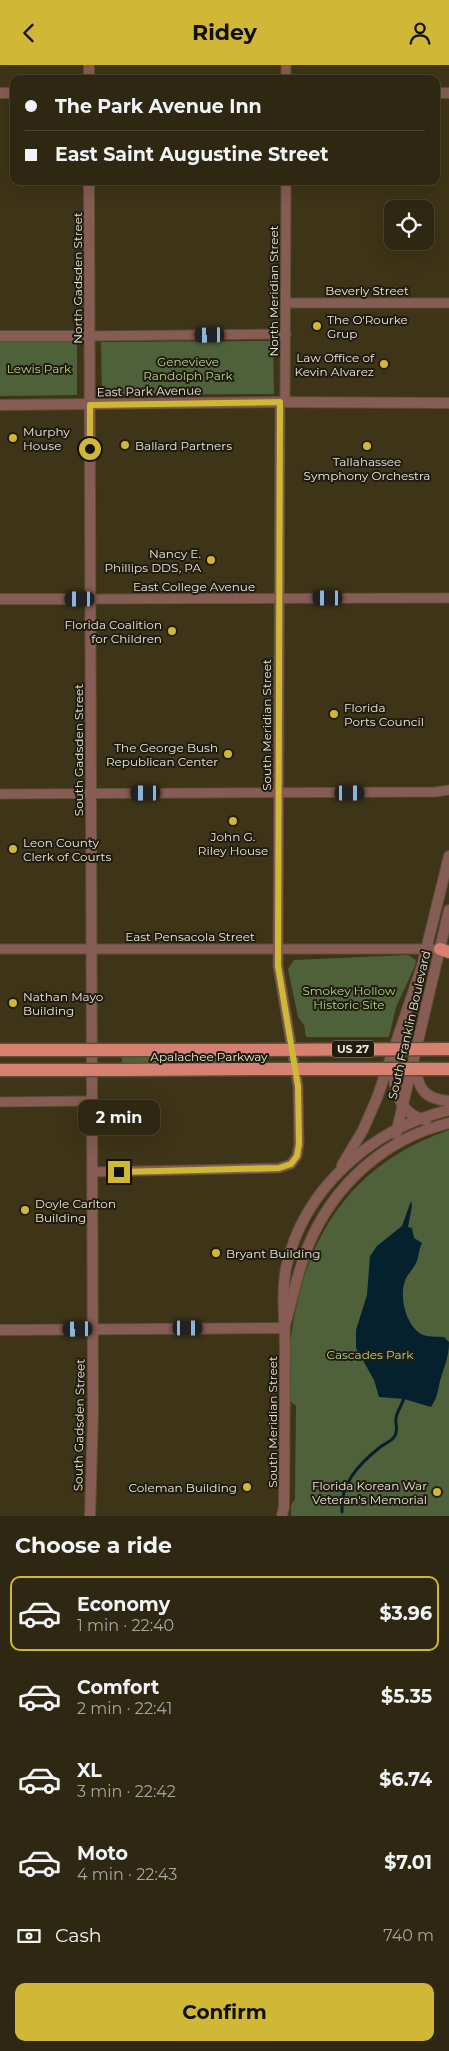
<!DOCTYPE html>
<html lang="en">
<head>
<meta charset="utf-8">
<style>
  :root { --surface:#2e2711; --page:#362f1a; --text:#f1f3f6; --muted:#a7a59f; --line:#494431; --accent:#d0b736 }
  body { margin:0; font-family:Montserrat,sans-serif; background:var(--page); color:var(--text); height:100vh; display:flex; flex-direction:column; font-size:19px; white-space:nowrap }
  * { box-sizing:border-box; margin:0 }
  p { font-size:16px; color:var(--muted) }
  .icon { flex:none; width:28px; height:28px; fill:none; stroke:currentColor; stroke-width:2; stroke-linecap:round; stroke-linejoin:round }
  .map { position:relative; height:1451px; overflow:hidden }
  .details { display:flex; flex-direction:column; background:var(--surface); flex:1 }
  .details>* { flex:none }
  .guide { position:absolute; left:10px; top:10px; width:430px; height:110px; border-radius:10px; box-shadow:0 5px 20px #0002,0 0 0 1px var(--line); display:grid; align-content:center; height:110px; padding:0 15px; background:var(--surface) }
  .tools { position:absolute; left:384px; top:135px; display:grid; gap:10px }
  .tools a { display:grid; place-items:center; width:50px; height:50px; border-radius:10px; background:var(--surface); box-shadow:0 5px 20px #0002,0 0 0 1px var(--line); font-size:25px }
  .end { position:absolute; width:22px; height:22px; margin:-11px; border:6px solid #d0b736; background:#111; box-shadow:0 0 0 2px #111 }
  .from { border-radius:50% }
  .bubble { position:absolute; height:35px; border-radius:10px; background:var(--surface); box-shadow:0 5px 20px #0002,0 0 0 1px var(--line); font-size:16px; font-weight:700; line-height:35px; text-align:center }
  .car { position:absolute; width:15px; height:30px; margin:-15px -8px; border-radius:6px; box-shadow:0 0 4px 1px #0007; background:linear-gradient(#222 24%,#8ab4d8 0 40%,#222 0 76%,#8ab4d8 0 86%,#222 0) }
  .guide b { display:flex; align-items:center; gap:18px; height:48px; font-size:19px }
  .guide b+b { border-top:1px solid var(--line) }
  .guide i { width:12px; height:12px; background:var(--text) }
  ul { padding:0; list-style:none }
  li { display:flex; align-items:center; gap:15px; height:75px; margin:0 10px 8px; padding:0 5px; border:2px solid transparent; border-radius:10px }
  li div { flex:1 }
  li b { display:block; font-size:19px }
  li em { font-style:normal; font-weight:700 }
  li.active { border-color:var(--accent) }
  li>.icon { width:45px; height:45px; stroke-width:1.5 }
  h2 { padding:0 15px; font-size:22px; line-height:60px }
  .pay { display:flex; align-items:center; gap:12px; height:55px; padding:0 15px; font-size:19px }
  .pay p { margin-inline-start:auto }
  .button { display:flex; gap:10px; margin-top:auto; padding:10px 15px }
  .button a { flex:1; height:58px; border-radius:10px; background:var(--accent); color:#111; font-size:20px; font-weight:700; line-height:58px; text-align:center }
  header { display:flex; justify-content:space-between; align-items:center; height:65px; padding:0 15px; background:var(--accent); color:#111; font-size:22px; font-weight:700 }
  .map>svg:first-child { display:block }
  .green { fill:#4f613b }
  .water { fill:#06212e }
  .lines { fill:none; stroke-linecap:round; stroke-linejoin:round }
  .stream { stroke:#06212e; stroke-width:3 }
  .minor-casing { stroke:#5a5035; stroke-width:11 }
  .tertiary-casing { stroke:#5a5035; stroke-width:12 }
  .primary-casing { stroke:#5a5035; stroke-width:15 }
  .minor { stroke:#865c54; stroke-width:9 }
  .tertiary { stroke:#865c54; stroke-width:10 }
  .primary { stroke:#d58071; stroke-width:12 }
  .primary-bridge-casing { stroke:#5a5035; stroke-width:15; stroke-linecap:butt }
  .primary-bridge { stroke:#d58071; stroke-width:12 }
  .route { stroke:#d0b736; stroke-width:6 }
  .poi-dot { fill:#d0b736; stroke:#211c10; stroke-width:2 }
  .labels { text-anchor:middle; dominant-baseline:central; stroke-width:4; stroke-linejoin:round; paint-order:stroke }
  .shield { fill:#211c10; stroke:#aea999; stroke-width:1 }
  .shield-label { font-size:11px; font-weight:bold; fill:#ebe5d4 }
  .street-label { font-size:12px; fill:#ebe5d4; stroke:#211c10 }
  .poi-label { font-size:12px; fill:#ebe5d4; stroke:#211c10; text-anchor:start }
  .park-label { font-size:12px; fill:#b2d38e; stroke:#211c10 }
</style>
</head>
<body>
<header><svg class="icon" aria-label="back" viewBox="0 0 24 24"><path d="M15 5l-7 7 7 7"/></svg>Ridey<svg class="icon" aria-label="person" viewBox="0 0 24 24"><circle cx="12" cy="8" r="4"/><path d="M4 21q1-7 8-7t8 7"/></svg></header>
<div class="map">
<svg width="449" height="1451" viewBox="0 0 449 1451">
  <rect width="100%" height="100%" fill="#3e3417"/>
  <g class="green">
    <polygon points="77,275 77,330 0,331 0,276"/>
    <polygon points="273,276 274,329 102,330 101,277"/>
    <polygon points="408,890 416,895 415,901 396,942 389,972 306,972 304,960 298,952 288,904 294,895"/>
    <polygon points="122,990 257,990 258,998 122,999"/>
    <path d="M449,1065V1451H291V1440L295,1434L296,1341L289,1335C289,1315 289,1294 291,1274C303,1174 350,1099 449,1065Z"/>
  </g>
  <path class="water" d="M411,1136L412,1141L408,1162L412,1163L414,1173L422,1178C419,1184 419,1190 417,1196C414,1204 407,1209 405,1216C399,1232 406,1260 421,1269C429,1273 435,1271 444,1272L449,1277C449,1292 444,1302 440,1316C438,1326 437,1333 431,1342L404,1334L379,1332L374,1315L356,1283V1265L367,1230L370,1191L377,1181L402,1161Z"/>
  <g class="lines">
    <path class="stream" d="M342,1447C340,1419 358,1400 379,1383C383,1379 391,1377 394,1372C399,1367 395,1359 396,1353C397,1346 403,1339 404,1332"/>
    <g class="minor-casing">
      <g id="minor">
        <polyline points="286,14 286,0"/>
        <polyline points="286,238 449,238"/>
        <polyline points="89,271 286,269"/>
        <polyline points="285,337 286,116"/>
        <polyline points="90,534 449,533"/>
        <polyline points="0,729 435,727 449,725"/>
        <polyline points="0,884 440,884"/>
        <polyline points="0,1037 92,1036"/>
        <polyline points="92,1107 279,1103 291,1099 297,1091 299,1079 298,1021 278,901 280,337"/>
      </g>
    </g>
    <g class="tertiary-casing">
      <g id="tertiary">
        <polyline points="89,0 89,14"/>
        <polyline points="0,28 14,28"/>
        <polyline points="436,28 449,28"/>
        <polyline points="89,116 93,1348 90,1451"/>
        <polyline points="0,271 89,271"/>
        <polyline points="0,340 280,337 449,338"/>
        <polyline points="0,534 90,534"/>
        <path d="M393,997C393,1021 397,1049 426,1055"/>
        <path d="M415,1000C418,1024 424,1034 449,1036"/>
        <polyline points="396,1069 449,845"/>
        <polyline points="342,1100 363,1065 377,1033 422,901 449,791"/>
        <path d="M286,1257C293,1231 298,1204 309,1179C334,1120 385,1073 449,1058"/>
        <polyline points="0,1265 285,1263"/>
        <path d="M282,1451L284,1442C284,1389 285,1336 285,1283C285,1255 281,1230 286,1203C303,1124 372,1063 449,1045"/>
      </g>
    </g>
    <g class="primary-casing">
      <g id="primary">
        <polyline points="440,884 449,887"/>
        <polyline points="0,985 52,985"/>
        <polyline points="122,985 256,985"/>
        <polyline points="0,1005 52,1005"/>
        <polyline points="122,1005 259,1004"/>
      </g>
    </g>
    <use href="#minor" class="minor"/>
    <use href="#tertiary" class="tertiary"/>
    <use href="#primary" class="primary"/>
    <g class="primary-bridge-casing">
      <g id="primary-bridge">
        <polyline points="52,985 122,985"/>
        <polyline points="256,985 449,984"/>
        <polyline points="259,1004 449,1004"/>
        <polyline points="52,1005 122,1005"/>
      </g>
    </g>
    <use href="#primary-bridge" class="primary-bridge"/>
  </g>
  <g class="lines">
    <polyline class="route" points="90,384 90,340 280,337 278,901 298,1021 299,1079 297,1091 291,1099 279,1103 119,1107"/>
  </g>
  <g class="poi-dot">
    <circle cx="317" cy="261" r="5"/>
    <circle cx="384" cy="299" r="5"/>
    <circle cx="13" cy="373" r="5"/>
    <circle cx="125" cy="380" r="5"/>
    <circle cx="367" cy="381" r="5"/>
    <circle cx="211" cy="495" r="5"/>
    <circle cx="172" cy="566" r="5"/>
    <circle cx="334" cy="649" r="5"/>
    <circle cx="228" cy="689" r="5"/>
    <circle cx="233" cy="756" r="5"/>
    <circle cx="13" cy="784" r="5"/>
    <circle cx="13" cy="938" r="5"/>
    <circle cx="25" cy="1145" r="5"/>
    <circle cx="216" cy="1188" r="5"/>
    <circle cx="247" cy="1422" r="5"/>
    <circle cx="437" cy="1427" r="5"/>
  </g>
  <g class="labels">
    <rect class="shield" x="332" y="975.5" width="42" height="17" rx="4"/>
    <g class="shield-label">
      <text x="353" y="984">US 27</text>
    </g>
    <g class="street-label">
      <text transform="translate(77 213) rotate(-90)">North Gadsden Street</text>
      <text x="367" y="225">Beverly Street</text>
      <text transform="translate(273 226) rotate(-90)">North Meridian Street</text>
      <text transform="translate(149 326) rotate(-1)">East Park Avenue</text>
      <text x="194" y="521">East College Avenue</text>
      <text transform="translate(266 660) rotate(-90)">South Meridian Street</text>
      <text transform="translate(78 685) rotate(-90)">South Gadsden Street</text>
      <text x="190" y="871">East Pensacola Street</text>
      <text transform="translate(409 960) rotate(-77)">South Franklin Boulevard</text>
      <text x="209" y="991">Apalachee Parkway</text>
      <text transform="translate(272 1357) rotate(-90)">South Meridian Street</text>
      <text transform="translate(79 1360) rotate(-89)">South Gadsden Street</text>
    </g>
    <g class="poi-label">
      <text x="327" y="254">The O'Rourke<tspan x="327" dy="14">Grup</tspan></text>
      <text x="374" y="292" text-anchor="end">Law Office of<tspan x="374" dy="14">Kevin Alvarez</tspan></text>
      <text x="23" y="366">Murphy<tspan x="23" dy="14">House</tspan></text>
      <text x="135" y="380">Ballard Partners</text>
      <text x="367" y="396" text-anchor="middle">Tallahassee<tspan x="367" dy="14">Symphony Orchestra</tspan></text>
      <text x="201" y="488" text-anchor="end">Nancy E.<tspan x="201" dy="14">Phillips DDS, PA</tspan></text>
      <text x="162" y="559" text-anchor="end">Florida Coalition<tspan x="162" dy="14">for Children</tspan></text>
      <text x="344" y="642">Florida<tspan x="344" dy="14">Ports Council</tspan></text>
      <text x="218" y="682" text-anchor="end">The George Bush<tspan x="218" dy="14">Republican Center</tspan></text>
      <text x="233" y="771" text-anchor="middle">John G.<tspan x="233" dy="14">Riley House</tspan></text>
      <text x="23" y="777">Leon County<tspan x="23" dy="14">Clerk of Courts</tspan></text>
      <text x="23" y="931">Nathan Mayo<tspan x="23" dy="14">Building</tspan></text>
      <text x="35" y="1138">Doyle Carlton<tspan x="35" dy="14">Building</tspan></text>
      <text x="226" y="1188">Bryant Building</text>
      <text x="427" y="1420" text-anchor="end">Florida Korean War<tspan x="427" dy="14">Veteran's Memorial</tspan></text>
      <text x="237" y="1422" text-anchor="end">Coleman Building</text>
    </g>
    <g class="park-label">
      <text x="188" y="296">Genevieve<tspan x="188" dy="14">Randolph Park</tspan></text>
      <text x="39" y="303">Lewis Park</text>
      <text x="349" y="925">Smokey Hollow<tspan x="349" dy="14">Historic Site</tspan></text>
      <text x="370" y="1289">Cascades Park</text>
    </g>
  </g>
</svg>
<div class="tools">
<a><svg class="icon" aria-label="locate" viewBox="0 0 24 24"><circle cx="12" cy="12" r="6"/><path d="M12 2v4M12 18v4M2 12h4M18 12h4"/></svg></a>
</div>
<i class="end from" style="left:90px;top:384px"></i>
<i class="end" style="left:119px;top:1107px"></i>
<div class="bubble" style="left:78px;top:1035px;width:82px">2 min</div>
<i class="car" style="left:210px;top:270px;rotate:269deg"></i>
<i class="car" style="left:328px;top:533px;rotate:270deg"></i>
<i class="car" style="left:80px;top:534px;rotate:270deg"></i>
<i class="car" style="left:146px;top:728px;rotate:270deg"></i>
<i class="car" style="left:350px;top:728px;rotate:90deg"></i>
<i class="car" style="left:188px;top:1263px;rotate:90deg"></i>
<i class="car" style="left:78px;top:1264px;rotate:269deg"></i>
<div class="guide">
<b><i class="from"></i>The Park Avenue Inn</b>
<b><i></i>East Saint Augustine Street</b>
</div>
</div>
<section class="details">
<h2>Choose a ride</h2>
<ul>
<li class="active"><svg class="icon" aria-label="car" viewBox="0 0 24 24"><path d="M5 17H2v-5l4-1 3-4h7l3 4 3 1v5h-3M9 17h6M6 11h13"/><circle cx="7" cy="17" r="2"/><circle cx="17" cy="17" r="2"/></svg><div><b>Economy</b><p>1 min · 22:40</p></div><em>$3.96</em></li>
<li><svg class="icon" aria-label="car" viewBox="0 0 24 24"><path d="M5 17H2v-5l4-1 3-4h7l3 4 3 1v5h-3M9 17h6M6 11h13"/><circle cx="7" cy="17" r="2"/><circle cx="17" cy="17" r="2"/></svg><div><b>Comfort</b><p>2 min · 22:41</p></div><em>$5.35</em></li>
<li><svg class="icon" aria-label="car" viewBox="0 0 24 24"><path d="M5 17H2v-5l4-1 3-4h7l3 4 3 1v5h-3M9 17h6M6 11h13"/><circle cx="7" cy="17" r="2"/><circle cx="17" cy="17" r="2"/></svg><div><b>XL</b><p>3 min · 22:42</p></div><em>$6.74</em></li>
<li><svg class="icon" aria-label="car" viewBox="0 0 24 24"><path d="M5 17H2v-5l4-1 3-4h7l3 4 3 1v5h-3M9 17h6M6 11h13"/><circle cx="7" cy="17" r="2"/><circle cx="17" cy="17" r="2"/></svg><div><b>Moto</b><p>4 min · 22:43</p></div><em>$7.01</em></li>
</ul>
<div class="pay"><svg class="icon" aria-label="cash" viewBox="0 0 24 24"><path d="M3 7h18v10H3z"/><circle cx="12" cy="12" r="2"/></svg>Cash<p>740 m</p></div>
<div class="button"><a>Confirm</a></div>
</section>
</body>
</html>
